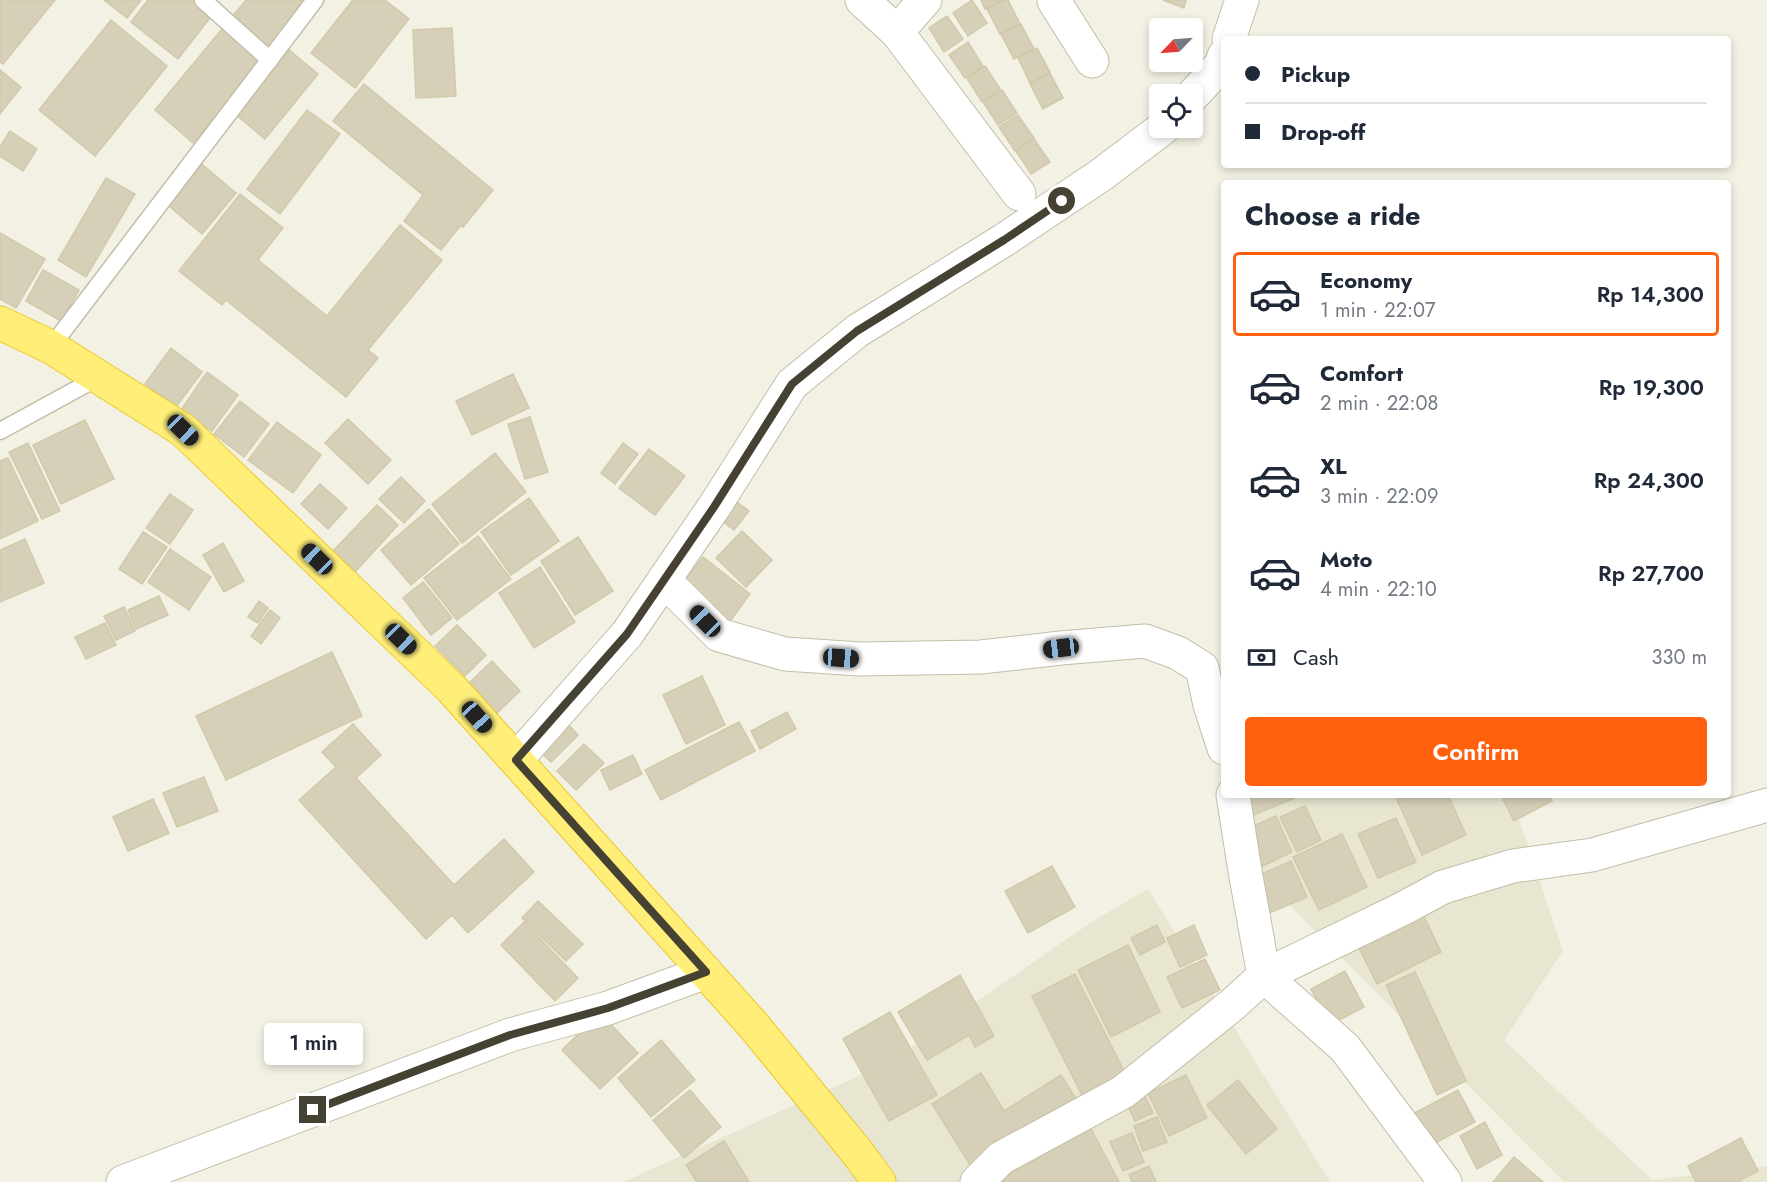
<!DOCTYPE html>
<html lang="en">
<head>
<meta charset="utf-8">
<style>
  :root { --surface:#fff; --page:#f2f2f3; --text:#1f2937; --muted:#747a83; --line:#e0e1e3; --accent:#ff600e }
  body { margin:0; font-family:Jost,sans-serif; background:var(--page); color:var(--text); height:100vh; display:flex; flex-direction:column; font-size:22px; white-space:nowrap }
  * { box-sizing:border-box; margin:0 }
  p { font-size:20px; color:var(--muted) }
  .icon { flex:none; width:33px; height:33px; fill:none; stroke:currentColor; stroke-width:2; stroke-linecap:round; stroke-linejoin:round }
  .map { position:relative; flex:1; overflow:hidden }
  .side { position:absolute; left:1221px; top:180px; width:510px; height:618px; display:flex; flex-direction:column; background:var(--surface); border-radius:6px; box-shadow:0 3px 9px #0003 }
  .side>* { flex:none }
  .banner { position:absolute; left:1221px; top:36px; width:510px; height:132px; border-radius:6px; box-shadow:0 3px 9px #0003; display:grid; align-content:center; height:132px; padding:0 24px; background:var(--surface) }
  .needle { width:39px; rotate:245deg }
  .controls { position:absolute; left:1149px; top:18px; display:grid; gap:12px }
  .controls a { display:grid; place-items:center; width:54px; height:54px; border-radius:6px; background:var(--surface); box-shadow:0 3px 9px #0003; font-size:30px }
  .end { position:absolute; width:27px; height:27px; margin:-14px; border:8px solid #464233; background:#fff; box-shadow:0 0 0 3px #fff }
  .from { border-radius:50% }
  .bubble { position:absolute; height:42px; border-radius:6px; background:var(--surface); box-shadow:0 3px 9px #0003; font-size:20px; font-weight:600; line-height:42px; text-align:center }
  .car { position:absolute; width:18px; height:36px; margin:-18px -9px; border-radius:8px; box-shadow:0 0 4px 2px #0007; background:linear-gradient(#222 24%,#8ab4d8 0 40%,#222 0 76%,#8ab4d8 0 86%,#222 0) }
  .banner b { display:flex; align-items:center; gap:21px; height:57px; font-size:22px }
  .banner b+b { border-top:2px solid var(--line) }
  .banner i { width:15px; height:15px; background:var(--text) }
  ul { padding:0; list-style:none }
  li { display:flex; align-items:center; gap:18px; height:84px; margin:0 12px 9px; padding:0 12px; border:3px solid transparent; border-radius:6px }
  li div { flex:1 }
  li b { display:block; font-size:22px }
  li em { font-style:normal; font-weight:600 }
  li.on { border-color:var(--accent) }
  li>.icon { width:54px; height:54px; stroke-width:1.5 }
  h2 { padding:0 24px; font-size:27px; line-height:72px }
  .pay { display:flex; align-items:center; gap:15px; height:66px; padding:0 24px; font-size:22px }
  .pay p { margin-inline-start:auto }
  .action { display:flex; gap:12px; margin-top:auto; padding:12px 24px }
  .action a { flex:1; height:69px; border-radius:6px; background:var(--accent); color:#fff; font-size:24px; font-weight:600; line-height:69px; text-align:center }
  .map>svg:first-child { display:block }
  .residential { fill:#e8e5d1 }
  .building { fill:#d6d0b8; stroke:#d1c9aa; stroke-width:1.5 }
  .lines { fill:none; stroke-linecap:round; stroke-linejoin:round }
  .service-casing { stroke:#c2bea8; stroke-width:19 }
  .minor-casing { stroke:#c2bea8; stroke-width:35 }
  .trunk-casing { stroke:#eac727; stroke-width:35 }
  .service { stroke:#fff; stroke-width:16 }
  .minor { stroke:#fff; stroke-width:33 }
  .trunk { stroke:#ffef79; stroke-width:33 }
  .route { stroke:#464233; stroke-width:8 }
</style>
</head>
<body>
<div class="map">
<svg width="1767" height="1182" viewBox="0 0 1767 1182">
  <rect width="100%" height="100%" fill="#f3f1e3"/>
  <g class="residential">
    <polygon points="1237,795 1511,795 1563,951 1504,1040 1652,1180 1767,1166 1767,1182 1564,1182 1254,869"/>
    <polygon points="1148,889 1330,1182 623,1182 888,1063 1093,921"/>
  </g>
  <g class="building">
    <polygon points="0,0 55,0 3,64 0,62"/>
    <polygon points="104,0 141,0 127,18"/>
    <polygon points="148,0 205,0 217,9 178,59 131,22"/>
    <polygon points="246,0 311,0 193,143 155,110"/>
    <polygon points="353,0 385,0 409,19 355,88 311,53"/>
    <polygon points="972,0 987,23 968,36 953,13"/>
    <polygon points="981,0 1003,0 985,9"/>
    <polygon points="1005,0 1008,0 1020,24 1000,34 987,9"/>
    <polygon points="1163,0 1186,0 1184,8"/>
    <polygon points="947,16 963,39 944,52 929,28"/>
    <polygon points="111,20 167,66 95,156 39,110"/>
    <polygon points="1021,24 1034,49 1014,59 1001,34"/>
    <polygon points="452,28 456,96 416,98 413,30"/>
    <polygon points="968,42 983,66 965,78 949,55"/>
    <polygon points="282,44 318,74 265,139 229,109"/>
    <polygon points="1037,48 1050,72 1030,83 1018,58"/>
    <polygon points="985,66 1000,89 982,102 967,78"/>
    <polygon points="0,70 21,87 0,114"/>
    <polygon points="1050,73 1063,98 1043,109 1030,84"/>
    <polygon points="364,84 493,190 463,227 460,226 441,250 404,221 423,195 333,121"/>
    <polygon points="1002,90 1017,113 998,125 983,102"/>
    <polygon points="307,110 340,134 280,214 247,189"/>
    <polygon points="1018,115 1034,138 1015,151 999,127"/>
    <polygon points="10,131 37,149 23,171 0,156 0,147"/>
    <polygon points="1034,139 1050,162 1031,174 1016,151"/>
    <polygon points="191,155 236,193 202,234 157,196"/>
    <polygon points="106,178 135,194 86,277 58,260"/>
    <polygon points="240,194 283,228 258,260 327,316 400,225 442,260 368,350 378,358 346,397 226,300 222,305 179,271"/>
    <polygon points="0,233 45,259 16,308 0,299"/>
    <polygon points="43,270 79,290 61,321 26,301"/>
    <polygon points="171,348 202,372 176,407 145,384"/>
    <polygon points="207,372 238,395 212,431 181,410"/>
    <polygon points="513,374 529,408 472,435 456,401"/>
    <polygon points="240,401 269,424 244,457 214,434"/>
    <polygon points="530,417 548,472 525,479 508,424"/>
    <polygon points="348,419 391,460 368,484 325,443"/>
    <polygon points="85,420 114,479 61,504 33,445"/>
    <polygon points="277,422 321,455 293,493 248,460"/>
    <polygon points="28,443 60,511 42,519 9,452"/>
    <polygon points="623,443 638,454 615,484 601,473"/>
    <polygon points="649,449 685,476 655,515 619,488"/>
    <polygon points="495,453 526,492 462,543 432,504"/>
    <polygon points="8,458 38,521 0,539 0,461"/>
    <polygon points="401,477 425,501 404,523 379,499"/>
    <polygon points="320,484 347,508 328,529 301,504"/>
    <polygon points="170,494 193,510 170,544 146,528"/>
    <polygon points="529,498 559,541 511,575 481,532"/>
    <polygon points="733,499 749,511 734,530 718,518"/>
    <polygon points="377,505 398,525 355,572 333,551"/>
    <polygon points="429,509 459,544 411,585 381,550"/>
    <polygon points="742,531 772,560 746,587 716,558"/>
    <polygon points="143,532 167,547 142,584 119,569"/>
    <polygon points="478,536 511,579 457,620 424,578"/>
    <polygon points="578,537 613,591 575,615 541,561"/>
    <polygon points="25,539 44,583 0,602 0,550"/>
    <polygon points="223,543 244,581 224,592 203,555"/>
    <polygon points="170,549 211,577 189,610 148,582"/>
    <polygon points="703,557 750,594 728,624 680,586"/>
    <polygon points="540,567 575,622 534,648 499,593"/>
    <polygon points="423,582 452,618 431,635 403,598"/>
    <polygon points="159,596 168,615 136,629 128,610"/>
    <polygon points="259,601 268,608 258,623 248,617"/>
    <polygon points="124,607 135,631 116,640 104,616"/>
    <polygon points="270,610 280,618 261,644 251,636"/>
    <polygon points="105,623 116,645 86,659 75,637"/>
    <polygon points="457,625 486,655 465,676 435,646"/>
    <polygon points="332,652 362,716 226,780 196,716"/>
    <polygon points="492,661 520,691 497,713 469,683"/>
    <polygon points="702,676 725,725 686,744 663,695"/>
    <polygon points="787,712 796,729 760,749 751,731"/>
    <polygon points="562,718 578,735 551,762 534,746"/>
    <polygon points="739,722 755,751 661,800 645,770"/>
    <polygon points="353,724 381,755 356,778 454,885 504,839 534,872 468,933 452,915 426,939 299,800 336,767 322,752"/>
    <polygon points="584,744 604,763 576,790 557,771"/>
    <polygon points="633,755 642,774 610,790 601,770"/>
    <polygon points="204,777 218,811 177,827 163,793"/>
    <polygon points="1238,795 1302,795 1239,821"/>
    <polygon points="1395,795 1448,795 1466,835 1422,855"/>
    <polygon points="1501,795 1549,795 1552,801 1514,821"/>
    <polygon points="153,799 169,833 128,851 113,817"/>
    <polygon points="1305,806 1321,840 1297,852 1280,817"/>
    <polygon points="1276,816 1292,852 1257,869 1240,832"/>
    <polygon points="1396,818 1416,862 1378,878 1358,834"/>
    <polygon points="1342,834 1367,887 1319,910 1293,857"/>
    <polygon points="1291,861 1307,897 1269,913 1253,878"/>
    <polygon points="1052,866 1075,907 1028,933 1005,891"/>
    <polygon points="538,901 583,944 566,961 522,918"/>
    <polygon points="1420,908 1441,952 1377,984 1355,940"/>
    <polygon points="524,922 578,978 555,1001 501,945"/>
    <polygon points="1157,925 1165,942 1140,955 1131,938"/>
    <polygon points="1194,925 1207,955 1180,967 1167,938"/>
    <polygon points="1128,945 1160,1012 1111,1037 1078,970"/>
    <polygon points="1205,959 1220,990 1182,1008 1167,977"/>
    <polygon points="1345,971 1364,1007 1330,1025 1311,989"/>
    <polygon points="1415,972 1466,1081 1437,1095 1386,985"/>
    <polygon points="1075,974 1128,1079 1085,1101 1032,996"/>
    <polygon points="960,975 994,1036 975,1047 969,1035 927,1060 898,1012"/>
    <polygon points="890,1012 937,1095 889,1121 843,1039"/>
    <polygon points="600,1013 638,1053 600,1089 562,1050"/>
    <polygon points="661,1040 695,1080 651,1117 618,1078"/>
    <polygon points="981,1073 1004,1111 1061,1075 1080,1105 972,1168 932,1104"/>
    <polygon points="1186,1075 1207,1118 1169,1136 1148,1093"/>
    <polygon points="1238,1080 1277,1129 1246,1154 1207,1105"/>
    <polygon points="690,1090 721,1127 684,1158 653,1120"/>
    <polygon points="1142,1090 1153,1113 1135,1121 1124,1098"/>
    <polygon points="1458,1090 1475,1122 1422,1150 1405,1118"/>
    <polygon points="1157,1117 1167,1142 1143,1151 1134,1126"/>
    <polygon points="1485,1122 1502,1155 1477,1169 1460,1136"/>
    <polygon points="1090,1127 1119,1182 997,1182"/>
    <polygon points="1132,1133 1144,1162 1123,1171 1110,1142"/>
    <polygon points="1741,1138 1758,1171 1737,1182 1696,1182 1688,1166"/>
    <polygon points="724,1141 749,1182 697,1182 686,1165"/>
    <polygon points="1514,1157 1543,1182 1493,1182"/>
    <polygon points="1149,1166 1156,1182 1132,1182 1129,1175"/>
  </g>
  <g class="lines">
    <g class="service-casing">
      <g id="service">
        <polyline points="203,0 270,60"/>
        <polyline points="51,347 315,0"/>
        <polyline points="0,431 99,377"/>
      </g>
    </g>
    <g class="minor-casing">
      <g id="minor">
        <polyline points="862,0 897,32"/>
        <polyline points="925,0 897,32 1019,194"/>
        <polyline points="1054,1 1092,61"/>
        <polyline points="1229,39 1242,0"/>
        <polyline points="1192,96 1221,65 1224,56"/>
        <polyline points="664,580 719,635 785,654 860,659 981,657 1061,648 1145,641 1178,653 1202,668 1210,705 1224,748"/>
        <polyline points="516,760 627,634 714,507 792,384 857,331 1004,240 1101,175 1163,128"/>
        <polyline points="1233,795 1245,871 1264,976 1345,1048 1445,1182"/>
        <polyline points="123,1182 510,1035 608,1008 706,972"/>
        <polyline points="977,1182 1001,1158 1123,1092 1232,1005 1264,976 1404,908 1443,887 1513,866 1592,855 1767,805"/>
      </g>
    </g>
    <g class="trunk-casing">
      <polyline id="trunk" points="0,323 51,347 183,430 451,688 754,1026 857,1152 879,1182"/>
    </g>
    <use href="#service" class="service"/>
    <use href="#minor" class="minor"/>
    <use href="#trunk" class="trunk"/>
  </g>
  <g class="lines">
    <polyline class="route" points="313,1110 510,1035 608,1008 706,972 516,760 627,634 714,507 792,384 857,331 1004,240 1062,201"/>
  </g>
</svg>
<div class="controls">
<a><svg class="needle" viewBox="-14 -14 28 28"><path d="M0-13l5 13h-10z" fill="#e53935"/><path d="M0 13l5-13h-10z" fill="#747a83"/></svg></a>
<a><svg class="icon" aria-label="locate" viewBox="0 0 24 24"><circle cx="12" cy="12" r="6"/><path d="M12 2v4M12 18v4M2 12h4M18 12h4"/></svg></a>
</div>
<i class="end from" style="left:1062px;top:201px"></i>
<i class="end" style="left:313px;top:1110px"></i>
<div class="bubble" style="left:264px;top:1023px;width:99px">1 min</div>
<i class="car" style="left:183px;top:430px;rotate:134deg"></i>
<i class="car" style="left:317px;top:559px;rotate:314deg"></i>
<i class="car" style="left:705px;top:621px;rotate:316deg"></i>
<i class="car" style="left:401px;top:639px;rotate:134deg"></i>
<i class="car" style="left:1061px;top:648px;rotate:263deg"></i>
<i class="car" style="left:841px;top:658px;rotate:94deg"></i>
<i class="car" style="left:477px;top:717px;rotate:138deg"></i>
<div class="banner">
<b><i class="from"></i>Pickup</b>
<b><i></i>Drop-off</b>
</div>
<section class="side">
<h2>Choose a ride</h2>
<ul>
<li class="on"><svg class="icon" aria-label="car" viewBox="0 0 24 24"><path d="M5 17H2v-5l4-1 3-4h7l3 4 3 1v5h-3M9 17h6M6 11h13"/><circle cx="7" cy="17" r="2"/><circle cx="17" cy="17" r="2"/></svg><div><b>Economy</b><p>1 min · 22:07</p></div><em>Rp 14,300</em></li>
<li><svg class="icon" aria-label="car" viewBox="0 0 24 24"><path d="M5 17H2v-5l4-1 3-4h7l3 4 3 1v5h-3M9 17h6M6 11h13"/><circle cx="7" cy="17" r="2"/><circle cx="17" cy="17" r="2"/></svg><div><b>Comfort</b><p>2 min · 22:08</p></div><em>Rp 19,300</em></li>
<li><svg class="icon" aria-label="car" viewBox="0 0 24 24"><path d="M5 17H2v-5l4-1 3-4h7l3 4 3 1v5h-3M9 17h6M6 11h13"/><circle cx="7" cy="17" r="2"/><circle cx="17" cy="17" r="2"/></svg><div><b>XL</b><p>3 min · 22:09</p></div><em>Rp 24,300</em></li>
<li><svg class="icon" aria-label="car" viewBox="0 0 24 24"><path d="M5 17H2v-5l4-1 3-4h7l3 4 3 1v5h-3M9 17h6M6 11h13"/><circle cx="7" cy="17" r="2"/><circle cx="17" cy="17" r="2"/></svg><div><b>Moto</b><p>4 min · 22:10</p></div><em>Rp 27,700</em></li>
</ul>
<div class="pay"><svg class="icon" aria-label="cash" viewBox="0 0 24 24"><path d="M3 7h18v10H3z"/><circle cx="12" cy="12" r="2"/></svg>Cash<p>330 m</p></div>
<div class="action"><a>Confirm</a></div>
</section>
</div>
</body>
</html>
